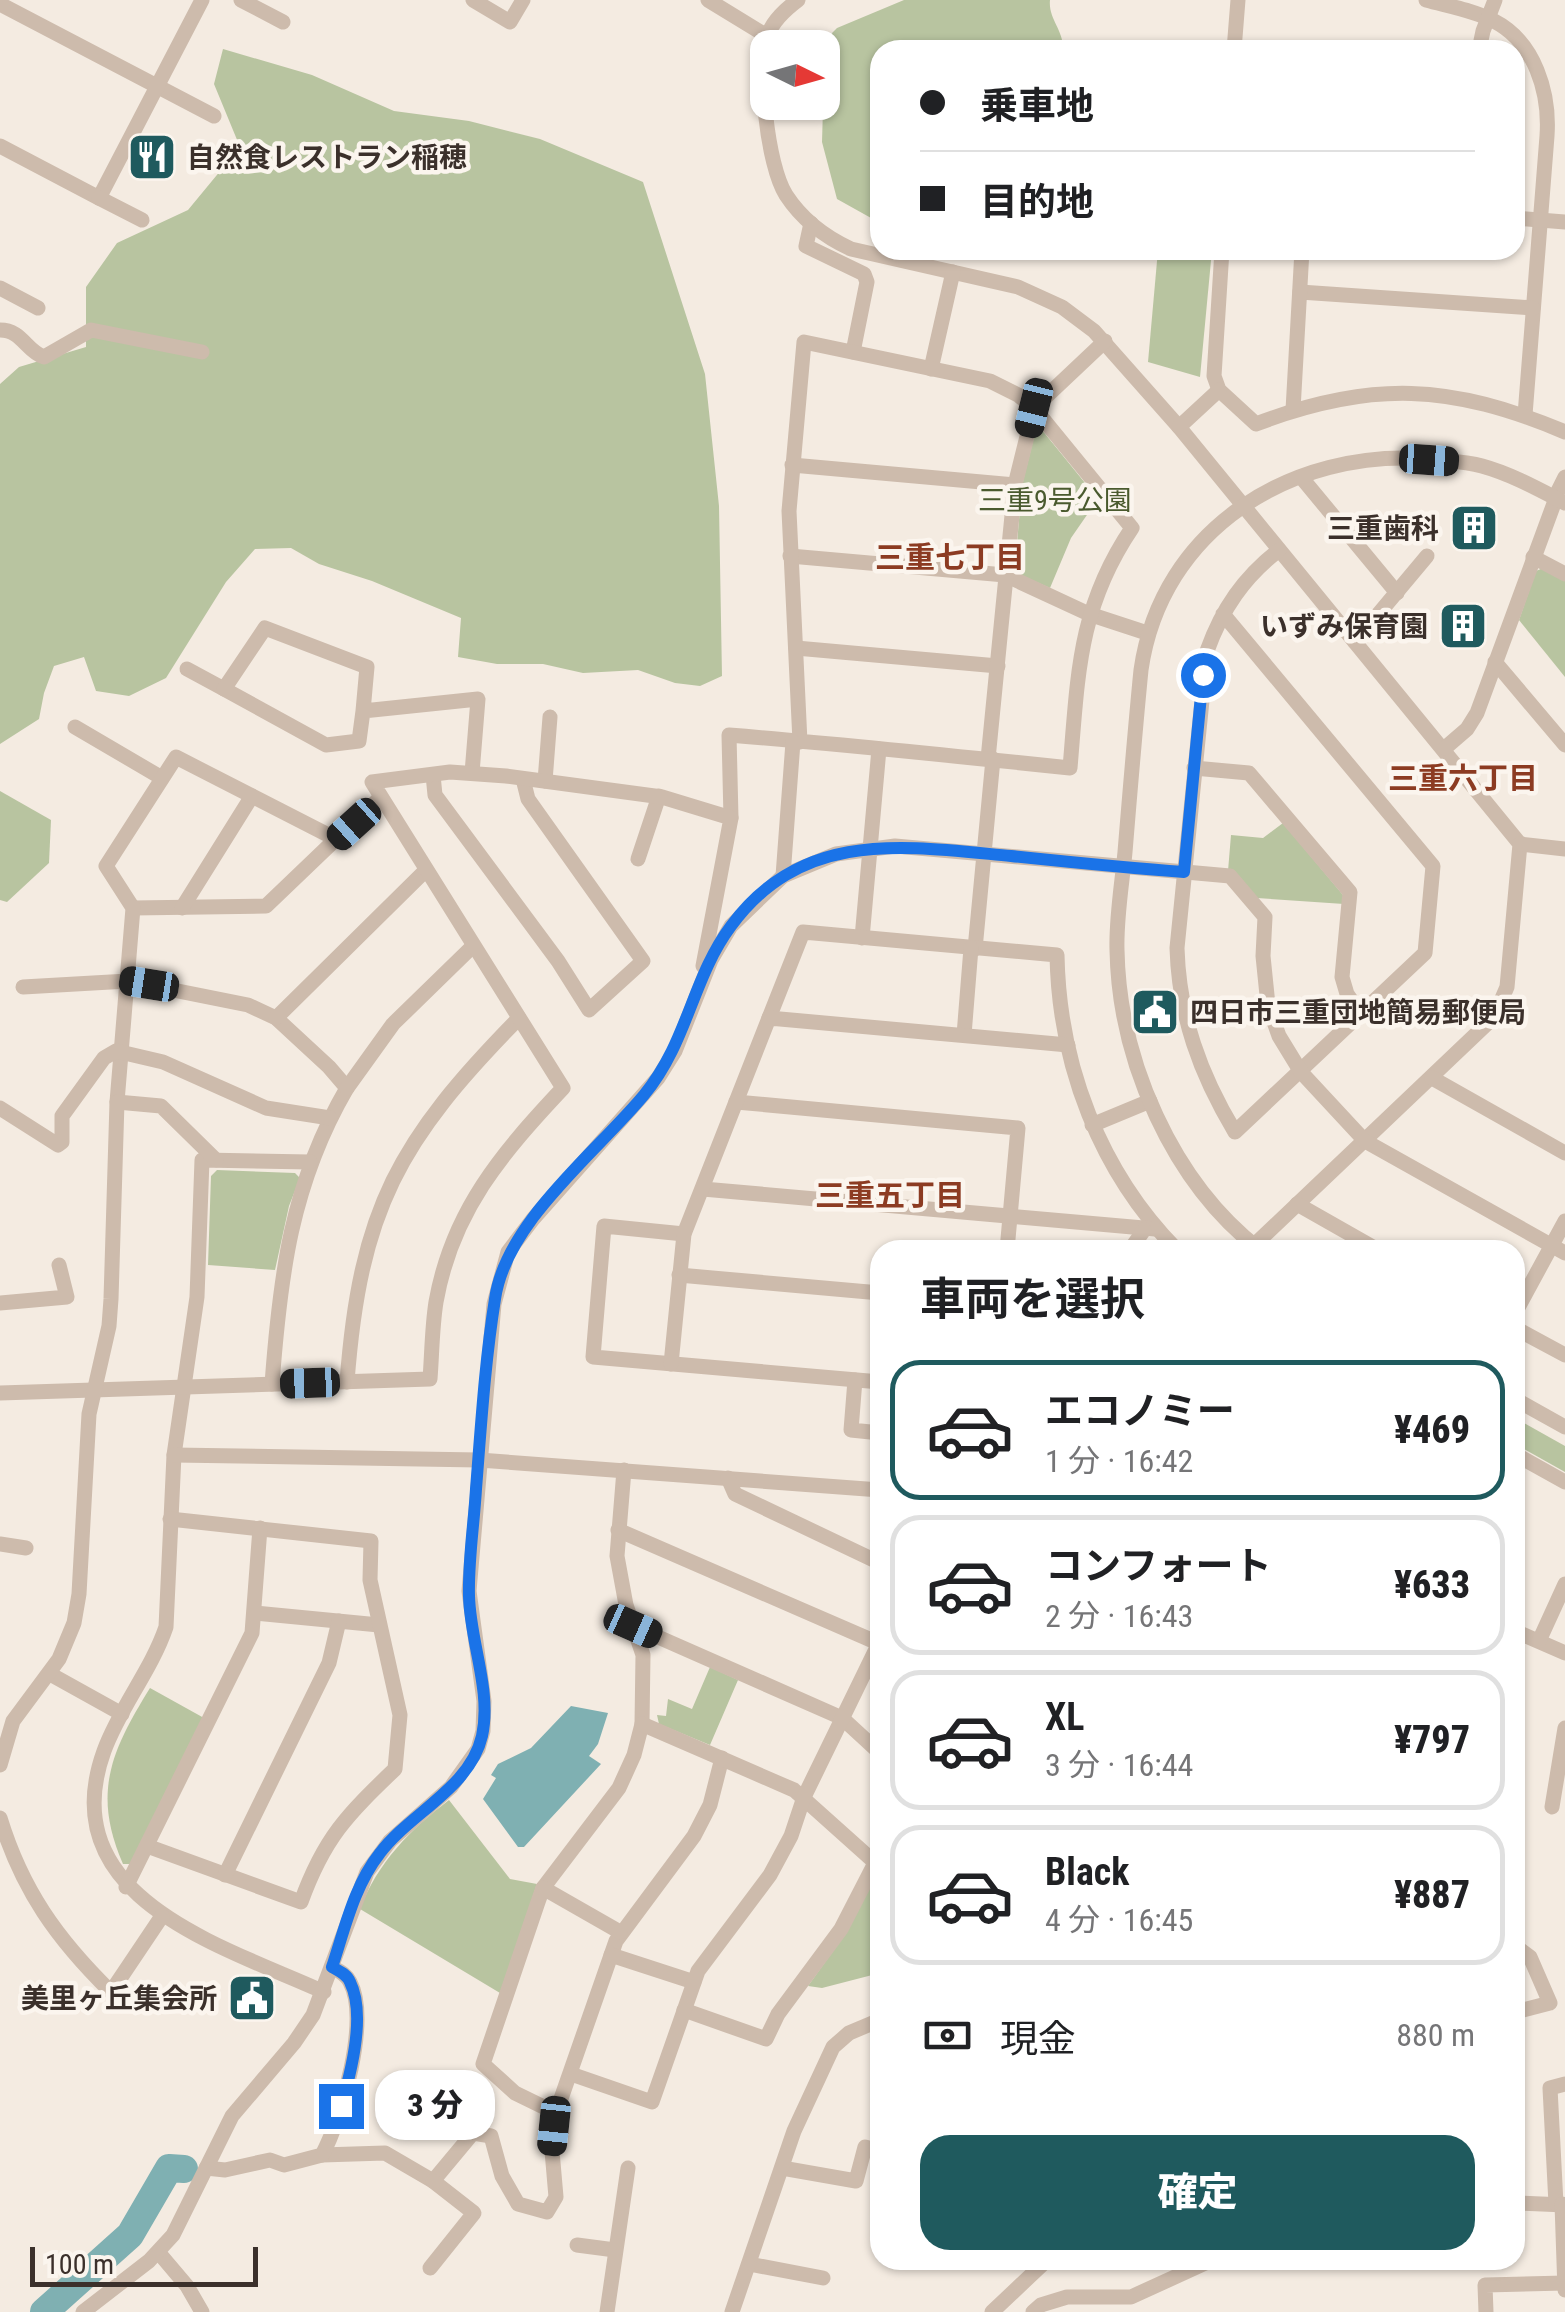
<!DOCTYPE html>
<html lang="ja">
<head>
<meta charset="utf-8">
<style>
  :root { --surface:#fff; --page:#f2f2f2; --text:#202124; --muted:#757577; --line:#e0e0e0; --accent:#1f5a5e }
  body { margin:0; font-family:"Roboto Condensed","Noto Sans JP",sans-serif; background:var(--page); color:var(--text); height:100vh; display:flex; flex-direction:column; font-size:38px; white-space:nowrap }
  * { box-sizing:border-box; margin:0 }
  p { font-size:32px; color:var(--muted) }
  .icon { flex:none; width:55px; height:55px; fill:none; stroke:currentColor; stroke-width:2; stroke-linecap:round; stroke-linejoin:round }
  .map { position:relative; flex:1; overflow:hidden }
  .details { position:absolute; left:870px; top:1240px; width:655px; height:1030px; display:flex; flex-direction:column; background:var(--surface); border-radius:30px; box-shadow:0 2px 8px #0004 }
  .details>* { flex:none }
  .top-card { position:absolute; left:870px; top:40px; width:655px; height:220px; border-radius:30px; box-shadow:0 2px 8px #0004; display:grid; align-content:center; height:220px; padding:0 50px; background:var(--surface) }
  .needle { width:65px; rotate:95deg }
  .fabs { position:absolute; left:750px; top:30px; display:grid; gap:20px }
  .fabs a { display:grid; place-items:center; width:90px; height:90px; border-radius:20px; background:var(--surface); box-shadow:0 2px 8px #0004; font-size:50px }
  .scale { position:absolute; left:30px; bottom:25px; width:228px; box-sizing:border-box; padding-left:10px; border:5px solid #3b302b; border-top:0; font-size:28px; line-height:35px; white-space:nowrap; color:#3b302b; -webkit-text-stroke:8px #fbf5ee; paint-order:stroke }
  .end { position:absolute; width:45px; height:45px; margin:-22px; border:12px solid #1a73e8; background:#fff; box-shadow:0 0 0 5px #fff }
  .from { border-radius:50% }
  .bubble { position:absolute; height:70px; border-radius:30px; background:var(--surface); box-shadow:0 2px 8px #0004; font-size:32px; font-weight:800; line-height:70px; text-align:center }
  .car { position:absolute; width:30px; height:60px; margin:-30px -15px; border-radius:12px; box-shadow:0 0 8px 2px #0007; background:linear-gradient(#222 24%,#8ab4d8 0 40%,#222 0 76%,#8ab4d8 0 86%,#222 0) }
  .top-card b { display:flex; align-items:center; gap:35px; height:95px; font-size:38px }
  .top-card b+b { border-top:2px solid var(--line) }
  .top-card i { width:25px; height:25px; background:var(--text) }
  ul { padding:0; list-style:none }
  li { display:flex; align-items:center; gap:30px; height:140px; margin:0 20px 15px; padding:0 30px; border:5px solid var(--line); border-radius:30px }
  li div { flex:1 }
  li b { display:block; font-size:38px }
  li em { font-style:normal; font-weight:800 }
  li.active { border-color:var(--accent) }
  li>.icon { width:90px; height:90px; stroke-width:1.5 }
  h2 { padding:0 50px; font-size:45px; line-height:120px }
  .pay { display:flex; align-items:center; gap:25px; height:110px; padding:0 50px; font-size:38px }
  .pay p { margin-inline-start:auto }
  .button { display:flex; gap:20px; margin-top:auto; padding:20px 50px }
  .button a { flex:1; height:115px; border-radius:30px; background:var(--accent); color:#fff; font-size:40px; font-weight:800; line-height:115px; text-align:center }
  .map>svg:first-child { display:block }
  .green { fill:#b8c4a0 }
  .water { fill:#7fb0b2 }
  .lines { fill:none; stroke-linecap:round; stroke-linejoin:round }
  .river { stroke:#7fb0b2; stroke-width:28 }
  .minor { stroke:#cdbbac; stroke-width:15 }
  .route { stroke:#1a73e8; stroke-width:12 }
  .labels { text-anchor:middle; dominant-baseline:central; stroke-width:9; stroke-linejoin:round; paint-order:stroke }
  .poi-label { font-size:28px; font-weight:bold; fill:#3b302b; stroke:#fbf5ee; text-anchor:end }
  .park-label { font-size:28px; fill:#4a5a2e; stroke:#fbf5ee }
  .neighbourhood-label { font-size:30px; font-weight:bold; fill:#8c3b22; stroke:#fbf5ee }
</style>
</head>
<body>
<div class="map">
<svg width="1565" height="2312" viewBox="0 0 1565 2312">
  <rect width="100%" height="100%" fill="#f4ebe1"/>
  <g class="green">
    <path d="M904,0H1050C1048,19 1064,30 1063,50H880V223L837,199L822,142L825,40L837,28Z"/>
    <polygon points="223,49 312,75 394,111 469,121 540,139 643,182 705,374 719,506 722,676 700,686 675,683 638,670 583,673 543,664 497,664 458,657 461,618 372,581 319,564 291,548 255,549 226,582 166,678 129,696 96,691 84,657 54,666 44,693 39,719 0,744 0,384 19,367 86,347 86,287 117,243 188,210 240,147 214,84"/>
    <polygon points="1158,250 1212,250 1200,377 1148,362"/>
    <polygon points="1042,430 1098,499 1071,538 1050,588 1018,574 1015,567 1022,485 1035,433"/>
    <polygon points="1543,568 1565,580 1565,677 1519,620 1536,571"/>
    <polygon points="0,791 51,820 49,863 7,902 0,900"/>
    <polygon points="1283,823 1343,895 1344,904 1257,898 1228,871 1231,835 1263,838"/>
    <polygon points="217,1170 295,1173 300,1178 289,1206 275,1270 208,1265 211,1176"/>
    <polygon points="1515,1418 1565,1446 1565,1472 1515,1444"/>
    <polygon points="710,1667 738,1680 710,1745 659,1724 657,1715 666,1716 668,1699 692,1709"/>
    <path d="M150,1688L204,1718L132,1864H123C92,1793 111,1751 150,1688Z"/>
    <path d="M449,1800L510,1879L537,1884L500,1993L360,1909C378,1862 410,1830 449,1800Z"/>
    <polygon points="880,1880 880,1973 822,1988 808,1986 846,1933 873,1881"/>
  </g>
  <polygon class="water" points="571,1706 608,1713 598,1744 589,1756 601,1764 524,1847 518,1847 483,1799 496,1778 491,1775 498,1764 531,1748"/>
  <g class="lines">
    <polyline class="river" points="44,2312 130,2235 169,2168 184,2169"/>
    <g class="minor">
      <polyline points="241,0 283,22"/>
      <polyline points="473,0 510,22 523,0"/>
      <polyline points="708,0 767,36"/>
      <path d="M798,0C786,9 773,20 768,35C757,68 767,165 786,195C801,218 825,237 851,249L1018,287L1062,307L1094,331L1179,427L1520,844L1507,987L1494,1017L1249,1250"/>
      <path d="M1426,0C1448,6 1473,10 1494,21C1535,42 1550,93 1547,136L1525,415"/>
      <polyline points="0,4 214,116"/>
      <polyline points="1234,50 1238,0"/>
      <polyline points="1479,50 1483,31 1495,0"/>
      <polyline points="0,146 99,198 202,0"/>
      <polyline points="99,198 142,220"/>
      <polyline points="1515,218 1565,222"/>
      <polyline points="811,223 806,246 864,274 867,282 853,352"/>
      <path d="M1222,250L1214,376L1219,390L1256,424C1372,380 1451,384 1565,432"/>
      <polyline points="0,288 38,308"/>
      <polyline points="1300,292 1533,308"/>
      <path d="M0,330C22,330 26,351 44,357L91,330L202,352"/>
      <polyline points="931,369 953,272"/>
      <polyline points="1293,410 1302,250"/>
      <polyline points="1179,427 1219,390"/>
      <polyline points="792,465 1015,485"/>
      <polyline points="1301,477 1397,593"/>
      <polyline points="1555,497 1565,477"/>
      <polyline points="790,556 1005,575 1089,614 1147,633"/>
      <polyline points="1533,557 1565,574"/>
      <path d="M1223,614L1433,866L1425,953L1235,1132C1200,1074 1179,1016 1177,948L1207,651C1222,609 1244,577 1279,550"/>
      <polyline points="1355,642 1427,556"/>
      <polyline points="796,648 998,666"/>
      <polyline points="1495,662 1565,745"/>
      <polyline points="187,669 224,689"/>
      <polyline points="363,711 359,741 326,745 224,689 265,628 367,667 363,711 478,699 472,773"/>
      <polyline points="75,727 162,778"/>
      <polyline points="1445,748 1467,729 1477,713 1556,498"/>
      <polyline points="988,759 1015,485 1034,408 1105,341"/>
      <polyline points="1194,768 1249,773 1350,892 1342,977 1347,994 1361,1014"/>
      <polyline points="433,775 435,795 558,961 589,1010 643,961 528,799 523,779"/>
      <polyline points="545,781 550,717"/>
      <path d="M731,818L729,735C842,744 956,756 1070,768C1078,675 1078,608 1132,528L1034,408L1018,395L990,381L804,342L789,511L800,742"/>
      <polyline points="1520,844 1565,849"/>
      <polyline points="638,859 659,796"/>
      <polyline points="783,876 793,742"/>
      <polyline points="133,908 266,906 336,839"/>
      <polyline points="182,908 252,796"/>
      <polyline points="862,938 879,749"/>
      <polyline points="975,949 993,759"/>
      <path d="M23,987L128,981L248,1005L276,1018L329,1067L347,1088C291,1184 280,1276 272,1384"/>
      <polyline points="276,1018 426,870"/>
      <path d="M769,1018L803,932L1057,955C1059,1065 1100,1172 1177,1250"/>
      <polyline points="964,1035 971,948"/>
      <polyline points="1432,1078 1565,1153"/>
      <polyline points="347,1088 393,1024 473,946"/>
      <polyline points="117,1102 133,908 106,866 176,757 336,839 380,798"/>
      <polyline points="736,1102 1018,1128 1007,1250"/>
      <polyline points="0,1108 58,1145 62,1142 62,1116 104,1058 116,1051 163,1062 266,1108 330,1118"/>
      <polyline points="1092,1125 1150,1101"/>
      <path d="M310,1162L202,1160L197,1297L174,1455L166,1627C151,1671 120,1707 104,1751C51,1898 223,1946 324,1992"/>
      <polyline points="703,1189 1155,1229"/>
      <polyline points="1297,1204 1378,1250"/>
      <polyline points="684,1234 604,1226 593,1357 880,1382"/>
      <polyline points="1130,1250 1144,1230"/>
      <path d="M1260,1250C1172,1182 1119,1060 1117,950C1116,918 1122,884 1125,852C1130,791 1135,731 1141,670C1161,529 1292,448 1429,459C1446,461 1465,461 1482,466C1511,474 1538,489 1565,503"/>
      <polyline points="679,1275 880,1293"/>
      <polyline points="0,1303 67,1297 59,1265"/>
      <polyline points="1515,1313 1565,1221"/>
      <polyline points="1515,1328 1565,1355"/>
      <polyline points="671,1364 684,1234 769,1018 1068,1045"/>
      <polyline points="855,1380 851,1430 880,1433"/>
      <path d="M347,1382C360,1209 399,1140 519,1018"/>
      <path d="M0,1393L430,1379C432,1353 432,1327 436,1302C452,1211 502,1153 563,1088L372,782L450,772L506,776L662,797L731,818L703,966"/>
      <polyline points="1515,1399 1565,1427"/>
      <polyline points="1515,1454 1565,1482"/>
      <polyline points="174,1455 479,1460 880,1490"/>
      <polyline points="624,1470 617,1556 626,1605 643,1655 642,1724 634,1755 619,1788 543,1888 538,1902 483,2064 515,2093 556,2113 616,1941 694,1836 710,1805 722,1758"/>
      <polyline points="728,1478 735,1494 880,1563"/>
      <polyline points="618,1530 878,1643"/>
      <polyline points="0,1544 26,1548"/>
      <polyline points="255,1613 379,1625"/>
      <polyline points="633,1626 842,1718 880,1753"/>
      <polyline points="1515,1631 1565,1653"/>
      <polyline points="1539,1641 1565,1584"/>
      <polyline points="50,1674 122,1714"/>
      <polyline points="642,1724 794,1790 880,1867"/>
      <polyline points="0,1765 13,1721 59,1659 74,1623 79,1594 89,1414 109,1326 111,1299 117,1102 161,1106 216,1160"/>
      <polyline points="1552,1807 1565,1728"/>
      <path d="M0,1818C22,1890 57,1939 111,1992L162,1916"/>
      <path d="M147,1846L301,1902C324,1838 347,1815 395,1769L400,1715L370,1580L371,1541L170,1519"/>
      <polyline points="225,1875 329,1663 339,1621"/>
      <polyline points="126,1887 252,1633 260,1528"/>
      <polyline points="543,1888 620,1932"/>
      <polyline points="1515,1946 1530,1957 1550,2003 1515,2012"/>
      <polyline points="611,1955 694,1982"/>
      <polyline points="684,2010 766,2039 778,2014 841,1929 875,1863"/>
      <polyline points="571,2074 652,2102 698,1971 770,1875 791,1836 804,1797 880,1641"/>
      <polyline points="322,2155 385,2153 433,2181 473,2133 491,2136 502,2176 518,2204 547,2212 556,2197 552,2151 556,2113"/>
      <path d="M206,2168L225,2170L270,2160L284,2165L322,2155C342,2118 370,2020 350,1982C346,1974 339,1971 332,1967"/>
      <polyline points="782,2168 856,2181 865,2147 880,2151"/>
      <polyline points="1515,2203 1565,2205"/>
      <polyline points="1556,2204 1550,2088 1565,2084"/>
      <polyline points="1562,2204 1565,2290"/>
      <polyline points="577,2245 615,2250"/>
      <polyline points="159,2253 187,2286 202,2312"/>
      <polyline points="749,2264 823,2278"/>
      <polyline points="430,2268 474,2213 433,2181"/>
      <polyline points="83,2312 149,2261 173,2235 232,2116 294,2043 313,2015 367,1872 390,1841 451,1787 478,1749 483,1731 484,1701 469,1591 494,1304 508,1252 533,1219 658,1078 675,1051 711,960 731,926 783,876 836,854 895,846 1230,876 1265,917 1263,956 1268,1005 1279,1036 1301,1072 1365,1141 1565,1253"/>
      <polyline points="607,2312 628,2168"/>
      <polyline points="732,2312 794,2131 833,2047 849,2033 880,2020"/>
      <polyline points="992,2312 1047,2260"/>
      <polyline points="1033,2312 1041,2305 1067,2297 1131,2297 1212,2260"/>
      <polyline points="1486,2312 1485,2285 1565,2283"/>
    </g>
  </g>
  <g class="lines">
    <path class="route" d="M341,2106C351,2073 366,2014 350,1982C347,1974 339,1971 332,1967C345,1928 354,1886 380,1853C410,1813 470,1788 482,1736C492,1691 470,1642 469,1596C468,1561 474,1524 476,1489C481,1426 485,1361 495,1299C506,1222 595,1154 644,1095C688,1042 692,978 731,926C803,828 905,846 1011,856C1069,862 1127,868 1184,872L1203,675"/>
  </g>
  <defs>
    <g id="restaurant-square" transform="scale(2.5)"><rect x="-9" y="-9" width="18" height="18" rx="4" fill="#1f5a5e" stroke="#fbf5ee"/><path d="M-5-6h1v4h1v-4h1v4h1v-4h1v5L-1.5 .5V6h-2V.5L-5-1ZM5-6V6H3V1.5H1.5Q1.5-4 5-6Z" fill="#fff"/></g>
    <g id="building-square" transform="scale(2.5)"><rect x="-9" y="-9" width="18" height="18" rx="4" fill="#1f5a5e" stroke="#fbf5ee"/><path d="M-4-6H4V6H1V3H-1V6H-4ZM-2.5-4.3h1.7v1.8h-1.7ZM.8-4.3h1.7v1.8H.8ZM-2.5-1h1.7V.8h-1.7ZM.8-1h1.7V.8H.8Z" fill="#fff"/></g>
    <g id="civic-square" transform="scale(2.5)"><rect x="-9" y="-9" width="18" height="18" rx="4" fill="#1f5a5e" stroke="#fbf5ee"/><path d="M-.6-6.5H3V-4.5H.6V-3L4-1V1h2V6H-6V1h2V-1L-.6-3ZM-1.2 2.5V6h2.4V2.5Z" fill="#fff"/></g>
  </defs>
  <g fill-rule="evenodd">
    <use href="#restaurant-square" x="152" y="157"/>
    <use href="#building-square" x="1474" y="528"/>
    <use href="#building-square" x="1463" y="626"/>
    <use href="#civic-square" x="1155" y="1012"/>
    <use href="#civic-square" x="252" y="1998"/>
  </g>
  <g class="labels">
    <g class="poi-label">
      <text x="187" y="157" text-anchor="start">自然食レストラン稲穂</text>
      <text x="1439" y="528">三重歯科</text>
      <text x="1428" y="626">いずみ保育園</text>
      <text x="1190" y="1012" text-anchor="start">四日市三重団地簡易郵便局</text>
      <text x="217" y="1998">美里ヶ丘集会所</text>
    </g>
    <g class="park-label">
      <text x="1055" y="500">三重9号公園</text>
    </g>
    <g class="neighbourhood-label">
      <text x="950" y="557">三重七丁目</text>
      <text x="1463" y="778">三重六丁目</text>
      <text x="890" y="1195">三重五丁目</text>
    </g>
  </g>
</svg>
<div class="fabs">
<a><svg class="needle" viewBox="-14 -14 28 28"><path d="M0-13l5 13h-10z" fill="#e53935"/><path d="M0 13l5-13h-10z" fill="#757577"/></svg></a>
</div>
<div class="scale">100 m</div>
<i class="end from" style="left:1203px;top:675px"></i>
<i class="end" style="left:341px;top:2106px"></i>
<div class="bubble" style="left:375px;top:2070px;width:120px">3 分</div>
<i class="car" style="left:1034px;top:408px;rotate:194deg"></i>
<i class="car" style="left:1429px;top:460px;rotate:94deg"></i>
<i class="car" style="left:354px;top:824px;rotate:228deg"></i>
<i class="car" style="left:149px;top:984px;rotate:279deg"></i>
<i class="car" style="left:310px;top:1383px;rotate:268deg"></i>
<i class="car" style="left:633px;top:1626px;rotate:114deg"></i>
<i class="car" style="left:554px;top:2126px;rotate:186deg"></i>
<div class="top-card">
<b><i class="from"></i>乗車地</b>
<b><i></i>目的地</b>
</div>
<section class="details">
<h2>車両を選択</h2>
<ul>
<li class="active"><svg class="icon" aria-label="car" viewBox="0 0 24 24"><path d="M5 17H2v-5l4-1 3-4h7l3 4 3 1v5h-3M9 17h6M6 11h13"/><circle cx="7" cy="17" r="2"/><circle cx="17" cy="17" r="2"/></svg><div><b>エコノミー</b><p>1 分 · 16:42</p></div><em>¥469</em></li>
<li><svg class="icon" aria-label="car" viewBox="0 0 24 24"><path d="M5 17H2v-5l4-1 3-4h7l3 4 3 1v5h-3M9 17h6M6 11h13"/><circle cx="7" cy="17" r="2"/><circle cx="17" cy="17" r="2"/></svg><div><b>コンフォート</b><p>2 分 · 16:43</p></div><em>¥633</em></li>
<li><svg class="icon" aria-label="car" viewBox="0 0 24 24"><path d="M5 17H2v-5l4-1 3-4h7l3 4 3 1v5h-3M9 17h6M6 11h13"/><circle cx="7" cy="17" r="2"/><circle cx="17" cy="17" r="2"/></svg><div><b>XL</b><p>3 分 · 16:44</p></div><em>¥797</em></li>
<li><svg class="icon" aria-label="car" viewBox="0 0 24 24"><path d="M5 17H2v-5l4-1 3-4h7l3 4 3 1v5h-3M9 17h6M6 11h13"/><circle cx="7" cy="17" r="2"/><circle cx="17" cy="17" r="2"/></svg><div><b>Black</b><p>4 分 · 16:45</p></div><em>¥887</em></li>
</ul>
<div class="pay"><svg class="icon" aria-label="cash" viewBox="0 0 24 24"><path d="M3 7h18v10H3z"/><circle cx="12" cy="12" r="2"/></svg>現金<p>880 m</p></div>
<div class="button"><a>確定</a></div>
</section>
</div>
</body>
</html>
